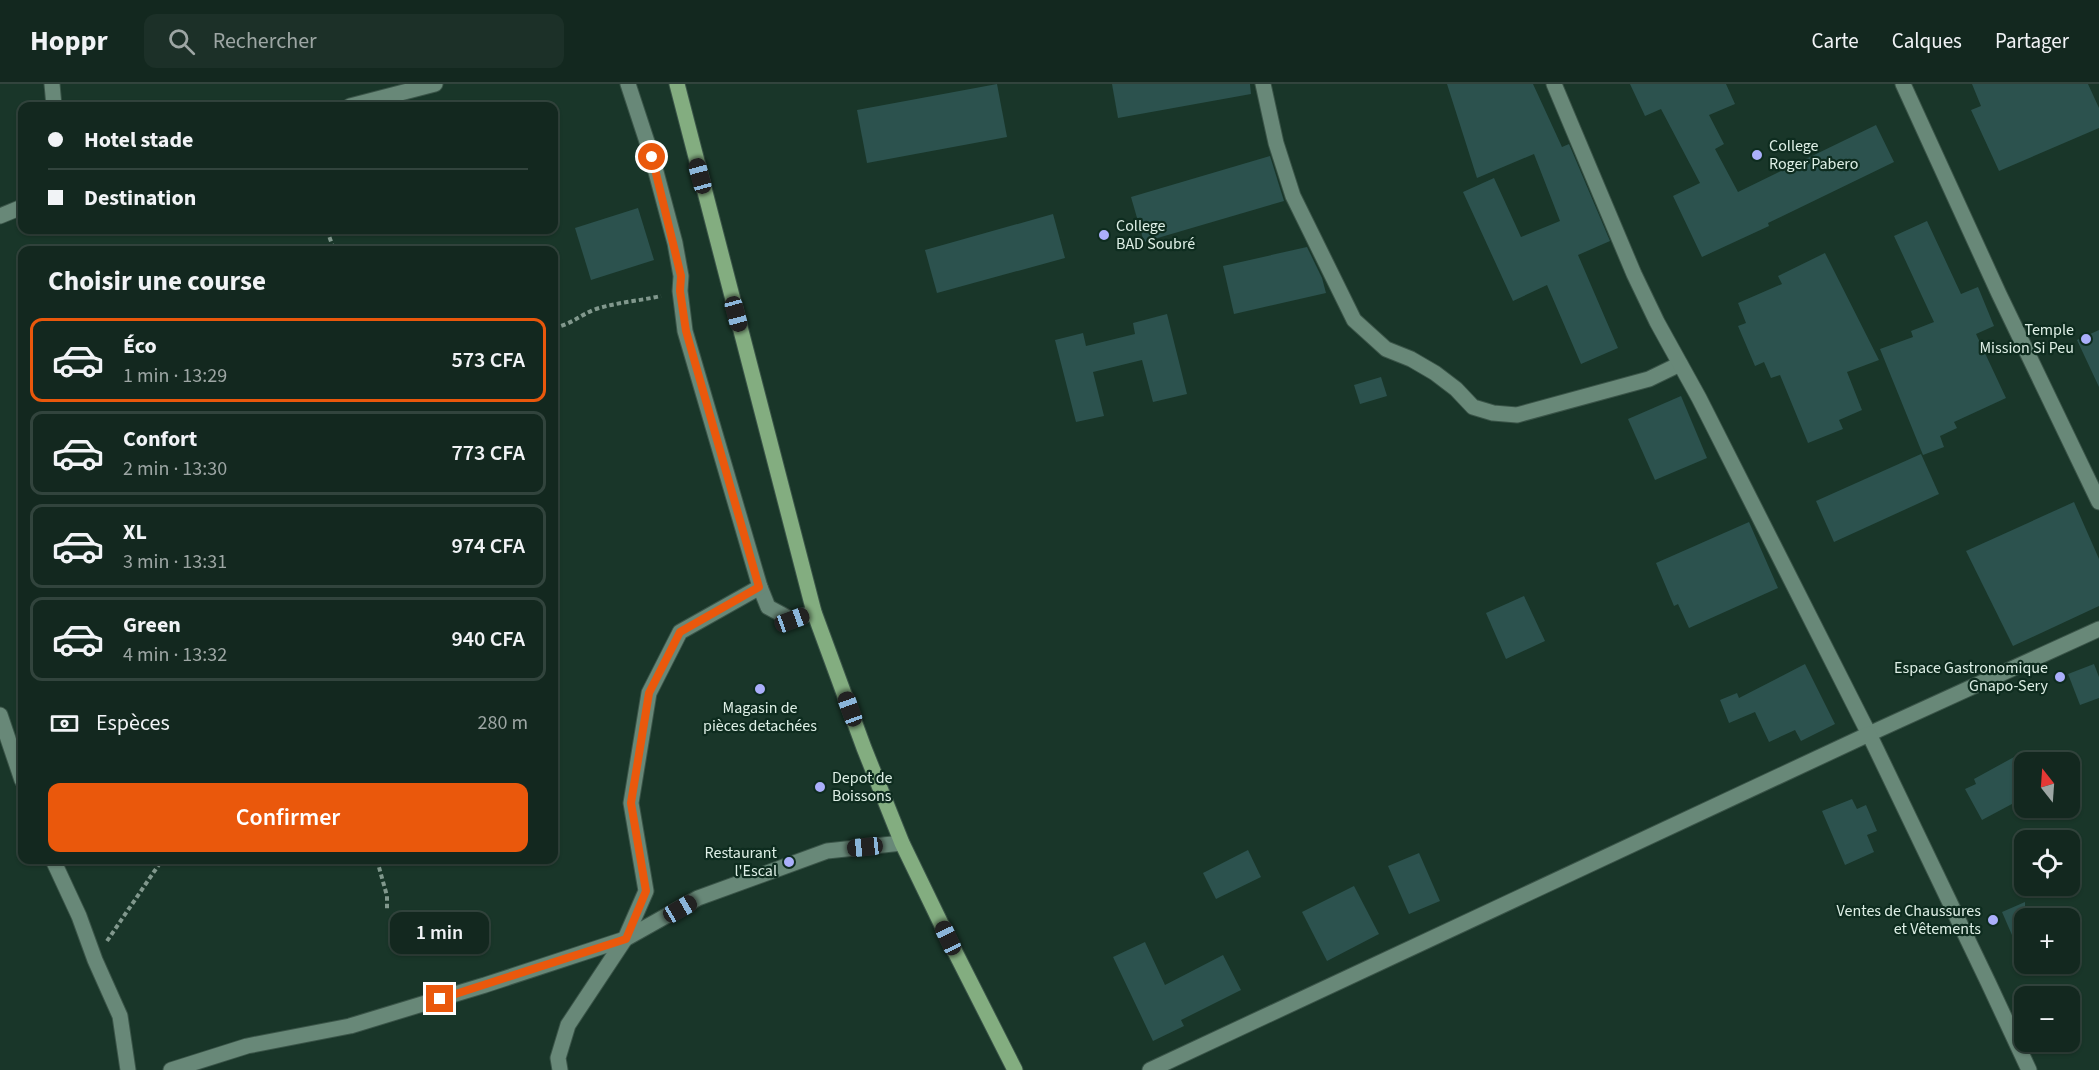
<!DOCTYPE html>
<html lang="fr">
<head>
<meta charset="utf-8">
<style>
  :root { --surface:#13281f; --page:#1c3028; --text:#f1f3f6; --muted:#9da6a4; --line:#32443d; --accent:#ea580c }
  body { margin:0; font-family:"Source Sans 3",sans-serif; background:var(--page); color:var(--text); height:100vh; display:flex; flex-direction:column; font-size:22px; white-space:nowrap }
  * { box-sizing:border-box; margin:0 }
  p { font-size:20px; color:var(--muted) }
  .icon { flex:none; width:33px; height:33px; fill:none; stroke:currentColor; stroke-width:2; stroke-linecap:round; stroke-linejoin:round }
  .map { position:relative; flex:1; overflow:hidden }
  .sheet { position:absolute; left:18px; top:162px; width:540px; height:618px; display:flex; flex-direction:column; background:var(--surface); border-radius:12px; box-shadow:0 2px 4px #0004,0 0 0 2px var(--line) }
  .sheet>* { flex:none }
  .guide { position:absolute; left:18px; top:18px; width:540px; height:132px; border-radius:12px; box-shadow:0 2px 4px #0004,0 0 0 2px var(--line); display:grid; align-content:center; height:132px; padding:0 30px; background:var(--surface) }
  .needle { width:39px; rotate:343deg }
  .tools { position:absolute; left:2014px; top:668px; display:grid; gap:12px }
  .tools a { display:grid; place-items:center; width:66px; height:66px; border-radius:12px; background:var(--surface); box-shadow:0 2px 4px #0004,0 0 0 2px var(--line); font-size:30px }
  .end { position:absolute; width:27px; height:27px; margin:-14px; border:8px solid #ea580c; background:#fff; box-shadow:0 0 0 3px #fff }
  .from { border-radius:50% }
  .bubble { position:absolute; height:42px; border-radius:12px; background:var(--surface); box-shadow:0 2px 4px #0004,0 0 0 2px var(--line); font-size:20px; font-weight:600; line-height:42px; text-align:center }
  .car { position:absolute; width:18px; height:36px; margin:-18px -9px; border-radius:8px; box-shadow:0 0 4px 2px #0007; background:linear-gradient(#222 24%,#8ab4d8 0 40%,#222 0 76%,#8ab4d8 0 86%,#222 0) }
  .guide b { display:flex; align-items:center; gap:21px; height:57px; font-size:22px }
  .guide b+b { border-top:2px solid var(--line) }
  .guide i { width:15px; height:15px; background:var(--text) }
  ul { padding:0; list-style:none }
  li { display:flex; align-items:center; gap:18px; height:84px; margin:0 12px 9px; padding:0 18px; border:3px solid var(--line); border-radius:12px }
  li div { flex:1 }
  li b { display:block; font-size:22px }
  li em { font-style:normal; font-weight:600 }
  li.active { border-color:var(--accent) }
  li>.icon { width:54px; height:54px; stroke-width:1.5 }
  h2 { padding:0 30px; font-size:27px; line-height:72px }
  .pay { display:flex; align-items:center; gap:15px; height:66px; padding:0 30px; font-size:22px }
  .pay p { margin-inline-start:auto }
  .primary-button { display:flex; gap:12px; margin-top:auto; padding:12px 30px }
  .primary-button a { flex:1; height:69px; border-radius:12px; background:var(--accent); color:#fff; font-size:24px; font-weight:600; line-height:69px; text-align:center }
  header { display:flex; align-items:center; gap:36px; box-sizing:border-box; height:84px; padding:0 30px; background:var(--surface); border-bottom:2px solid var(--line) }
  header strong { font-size:28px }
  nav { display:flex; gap:33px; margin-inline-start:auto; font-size:21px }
  .search { width:420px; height:54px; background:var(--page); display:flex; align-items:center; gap:15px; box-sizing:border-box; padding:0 21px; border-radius:12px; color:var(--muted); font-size:22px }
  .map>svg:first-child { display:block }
  .building { fill:#2c524e }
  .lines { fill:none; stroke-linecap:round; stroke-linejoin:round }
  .minor-casing { stroke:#3a5448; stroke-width:17 }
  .major-casing { stroke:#3a5448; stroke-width:17 }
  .path { stroke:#81988d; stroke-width:4; stroke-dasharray:4.5 3; stroke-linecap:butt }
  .minor { stroke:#688878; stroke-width:15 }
  .major { stroke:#83ad80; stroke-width:15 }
  .route { stroke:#ea580c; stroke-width:8 }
  .poi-dot { fill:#abaffb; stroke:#0e2c1f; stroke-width:2 }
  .labels { text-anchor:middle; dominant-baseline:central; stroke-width:4.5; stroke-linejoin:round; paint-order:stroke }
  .poi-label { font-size:16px; fill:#deefe6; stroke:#0e2c1f; text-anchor:end }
</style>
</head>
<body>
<header>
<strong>Hoppr</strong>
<div class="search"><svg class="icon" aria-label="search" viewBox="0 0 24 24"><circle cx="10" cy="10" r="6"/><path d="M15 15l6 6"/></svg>Rechercher</div>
<nav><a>Carte</a><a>Calques</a><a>Partager</a></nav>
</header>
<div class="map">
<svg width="2099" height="986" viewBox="0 0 2099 986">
  <rect width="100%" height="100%" fill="#193629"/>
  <g class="building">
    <polygon points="997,0 1007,53 867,79 857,26"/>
    <polygon points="1112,0 1250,0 1251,10 1118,34"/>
    <polygon points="1447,0 1533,0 1562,63 1569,60 1610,157 1578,171 1618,264 1581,280 1547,201 1513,217 1463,108 1494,94 1521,153 1560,137 1534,70 1477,94"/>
    <polygon points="1630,0 1726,0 1735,20 1709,31 1724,60 1715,65 1738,108 1876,41 1894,78 1768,139 1769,142 1702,173 1673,112 1700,99 1661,25 1645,32"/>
    <polygon points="1972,0 2088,0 2099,24 2099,44 1999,87 1971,26 1981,22"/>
    <polygon points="1270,72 1284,117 1144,158 1131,113"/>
    <polygon points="638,124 654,176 591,196 575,144"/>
    <polygon points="1053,130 1065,174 937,209 925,166"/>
    <polygon points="1927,137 1961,210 1978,203 1994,242 1976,250 2006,314 1954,338 1957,344 1940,352 1944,363 1923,371 1880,265 1913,253 1911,247 1934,238 1894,152"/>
    <polygon points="1307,163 1322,194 1326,209 1234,230 1223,182"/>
    <polygon points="1825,169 1879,276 1847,288 1862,326 1839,336 1843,345 1808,359 1780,291 1771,294 1764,278 1755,282 1738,242 1746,239 1738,219 1782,200 1778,192"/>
    <polygon points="1167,230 1187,310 1153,318 1142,276 1093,288 1104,332 1076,338 1055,256 1083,249 1086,262 1135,250 1133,239"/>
    <polygon points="2099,246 2099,303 2077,256"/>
    <polygon points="1381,293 1387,312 1360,320 1354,301"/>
    <polygon points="1681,312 1707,374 1655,396 1628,335"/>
    <polygon points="1921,370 1939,410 1834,458 1816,417"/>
    <polygon points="2074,418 2099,475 2099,522 2013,562 1966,467"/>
    <polygon points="1749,438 1778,504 1689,544 1678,520 1674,522 1656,479"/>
    <polygon points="1524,512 1545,557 1506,575 1486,529"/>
    <polygon points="1805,580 1835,640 1801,657 1795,646 1769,658 1755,628 1729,639 1720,616 1737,609 1739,614"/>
    <polygon points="2094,580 2099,593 2099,614 2080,621 2068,590"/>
    <polygon points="2025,667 2025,713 1982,736 1965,705 1976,700 1974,695"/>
    <polygon points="1852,715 1857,725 1866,721 1877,747 1867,751 1874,768 1845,781 1822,727"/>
    <polygon points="1248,766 1261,793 1216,815 1203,789"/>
    <polygon points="1419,769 1440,817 1409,830 1388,782"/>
    <polygon points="1354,802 1379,850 1327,877 1302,828"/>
    <polygon points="2025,818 2025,881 2002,828"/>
    <polygon points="1145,858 1165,901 1223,871 1241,906 1181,936 1184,942 1153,957 1113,873"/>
  </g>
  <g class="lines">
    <g class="minor-casing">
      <g id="minor">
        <polyline points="52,0 54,22"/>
        <polyline points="628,0 652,73 675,159 681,192 680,207 685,247 760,503 768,523 792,536 814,528"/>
        <polyline points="1263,0 1276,59 1293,112 1354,236 1386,265 1411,275 1435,289 1456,305 1473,323 1493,329 1517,331 1649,295 1680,280"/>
        <polyline points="1554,0 1634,190 1657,238 1699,314 1869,650 2099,545"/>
        <polyline points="1903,0 1999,210 2099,418"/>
        <polyline points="350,22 435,0"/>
        <polyline points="0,132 22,123"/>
        <polyline points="0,631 22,696"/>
        <polyline points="53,776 79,832 95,876 120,932 128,986"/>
        <polyline points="171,986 247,962 350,942 485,901 625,855 698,814 827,767 902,759"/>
        <polyline points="560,986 558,974 568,941 625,855 646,807 631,719 649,609 680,548 760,503"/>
        <polyline points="1150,986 1869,650 1988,898 2029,986"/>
      </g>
    </g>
    <g class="major-casing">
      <polyline id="major" points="677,0 814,528 864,664 902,759 948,854 1015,986"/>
    </g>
    <g class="path">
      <polyline points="327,146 334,166"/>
      <path d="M554,244C572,240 580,231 596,225C618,218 639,217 661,212"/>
      <polyline points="377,776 387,812 387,826"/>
      <polyline points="107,857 162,776"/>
    </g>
    <use href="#minor" class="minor"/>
    <use href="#major" class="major"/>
  </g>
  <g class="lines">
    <polyline class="route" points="440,915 626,855 646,807 631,719 649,609 680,548 759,503 686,247 680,207 681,192 652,73"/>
  </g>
  <g class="poi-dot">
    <circle cx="1757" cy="71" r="6"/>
    <circle cx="1104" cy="151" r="6"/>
    <circle cx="2086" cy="255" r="6"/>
    <circle cx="2060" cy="593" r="6"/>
    <circle cx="760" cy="605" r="6"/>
    <circle cx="820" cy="703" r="6"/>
    <circle cx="789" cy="778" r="6"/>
    <circle cx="1993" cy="836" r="6"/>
  </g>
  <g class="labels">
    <g class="poi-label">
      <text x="1769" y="62" text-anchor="start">College<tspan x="1769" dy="18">Roger Pabero</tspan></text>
      <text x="1116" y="142" text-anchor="start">College<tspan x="1116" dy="18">BAD Soubré</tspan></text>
      <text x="2074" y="246">Temple<tspan x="2074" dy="18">Mission Si Peu</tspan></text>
      <text x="2048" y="584">Espace Gastronomique<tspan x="2048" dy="18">Gnapo-Sery</tspan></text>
      <text x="760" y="624" text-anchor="middle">Magasin de<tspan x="760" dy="18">pièces detachées</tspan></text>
      <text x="832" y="694" text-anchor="start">Depot de<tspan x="832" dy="18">Boissons</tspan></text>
      <text x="777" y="769">Restaurant<tspan x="777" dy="18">l'Escal</tspan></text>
      <text x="1981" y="827">Ventes de Chaussures<tspan x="1981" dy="18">et Vêtements</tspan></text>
    </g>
  </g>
</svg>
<div class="tools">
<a><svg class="needle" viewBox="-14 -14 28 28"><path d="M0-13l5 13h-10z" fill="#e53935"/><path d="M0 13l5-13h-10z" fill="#9da6a4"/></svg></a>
<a><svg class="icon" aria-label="locate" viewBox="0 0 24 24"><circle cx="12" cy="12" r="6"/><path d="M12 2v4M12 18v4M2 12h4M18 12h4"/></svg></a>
<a>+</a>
<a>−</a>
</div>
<i class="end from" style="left:652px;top:73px"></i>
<i class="end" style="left:440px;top:915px"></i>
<div class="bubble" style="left:390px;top:828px;width:99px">1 min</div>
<i class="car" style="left:700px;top:92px;rotate:345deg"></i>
<i class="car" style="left:736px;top:230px;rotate:165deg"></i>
<i class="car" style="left:792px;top:536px;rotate:70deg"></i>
<i class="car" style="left:850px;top:625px;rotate:340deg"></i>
<i class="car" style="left:865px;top:763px;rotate:264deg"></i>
<i class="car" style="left:680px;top:825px;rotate:60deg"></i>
<i class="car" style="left:948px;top:854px;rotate:335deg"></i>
<div class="guide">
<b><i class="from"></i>Hotel stade</b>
<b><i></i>Destination</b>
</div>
<section class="sheet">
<h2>Choisir une course</h2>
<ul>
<li class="active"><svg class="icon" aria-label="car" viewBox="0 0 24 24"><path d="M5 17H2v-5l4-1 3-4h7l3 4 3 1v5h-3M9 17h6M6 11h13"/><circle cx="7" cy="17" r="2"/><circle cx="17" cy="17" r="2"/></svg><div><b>Éco</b><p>1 min · 13:29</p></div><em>573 CFA</em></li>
<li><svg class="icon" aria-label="car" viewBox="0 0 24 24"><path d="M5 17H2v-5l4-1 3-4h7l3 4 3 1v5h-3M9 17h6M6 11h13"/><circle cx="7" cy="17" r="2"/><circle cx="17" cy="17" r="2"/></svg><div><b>Confort</b><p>2 min · 13:30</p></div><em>773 CFA</em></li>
<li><svg class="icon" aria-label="car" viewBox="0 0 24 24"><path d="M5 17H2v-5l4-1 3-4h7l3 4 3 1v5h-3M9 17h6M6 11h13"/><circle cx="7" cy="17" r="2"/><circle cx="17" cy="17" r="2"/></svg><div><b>XL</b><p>3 min · 13:31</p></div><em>974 CFA</em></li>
<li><svg class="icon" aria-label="car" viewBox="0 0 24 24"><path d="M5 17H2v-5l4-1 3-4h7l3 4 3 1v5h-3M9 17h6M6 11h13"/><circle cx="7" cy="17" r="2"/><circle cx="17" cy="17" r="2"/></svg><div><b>Green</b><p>4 min · 13:32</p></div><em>940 CFA</em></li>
</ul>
<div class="pay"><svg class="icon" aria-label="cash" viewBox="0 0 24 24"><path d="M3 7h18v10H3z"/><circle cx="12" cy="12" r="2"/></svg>Espèces<p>280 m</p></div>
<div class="primary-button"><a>Confirmer</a></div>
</section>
</div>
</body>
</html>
